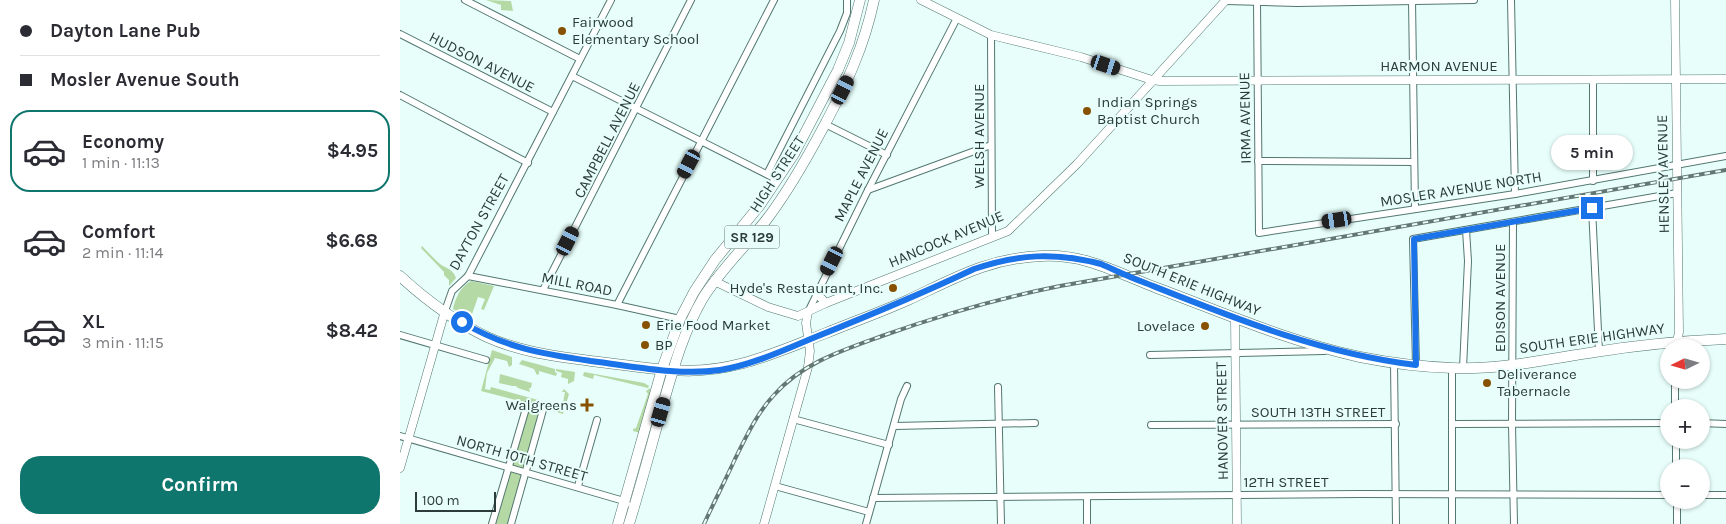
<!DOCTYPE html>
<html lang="en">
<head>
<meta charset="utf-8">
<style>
  :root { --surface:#fff; --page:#f7f7f7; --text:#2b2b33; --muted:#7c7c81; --line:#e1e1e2; --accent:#0f766e }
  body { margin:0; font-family:Karla,sans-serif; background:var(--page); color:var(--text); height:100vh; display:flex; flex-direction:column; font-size:19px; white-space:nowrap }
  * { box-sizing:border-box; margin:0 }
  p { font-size:16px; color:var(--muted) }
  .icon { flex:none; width:28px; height:28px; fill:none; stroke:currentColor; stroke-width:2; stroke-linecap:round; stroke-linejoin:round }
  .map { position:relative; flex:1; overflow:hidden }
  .sheet { display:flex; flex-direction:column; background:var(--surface); width:400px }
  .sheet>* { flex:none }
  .hud { display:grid; align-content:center; height:110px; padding:0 20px; background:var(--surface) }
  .needle { width:32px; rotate:265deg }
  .buttons { position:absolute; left:1260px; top:339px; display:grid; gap:10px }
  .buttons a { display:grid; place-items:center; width:50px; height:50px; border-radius:50%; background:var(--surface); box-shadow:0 1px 4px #0004; font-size:25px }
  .scale { position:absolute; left:15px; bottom:12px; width:81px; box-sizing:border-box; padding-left:5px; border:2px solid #2c3c39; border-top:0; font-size:14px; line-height:18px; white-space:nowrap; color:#2c3c39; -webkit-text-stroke:4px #e7fefa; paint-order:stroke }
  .end { position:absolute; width:22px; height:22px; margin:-11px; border:6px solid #1a73e8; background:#fff; box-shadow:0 0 0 2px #fff }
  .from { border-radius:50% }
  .bubble { position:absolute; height:35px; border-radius:18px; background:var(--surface); box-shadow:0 1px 4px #0004; font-size:16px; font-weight:700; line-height:35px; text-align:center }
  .car { position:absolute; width:15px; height:30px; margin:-15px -8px; border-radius:6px; box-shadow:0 0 4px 1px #0007; background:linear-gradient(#222 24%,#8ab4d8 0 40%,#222 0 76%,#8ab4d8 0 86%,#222 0) }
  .hud b { display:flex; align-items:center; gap:18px; height:48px; font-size:19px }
  .hud b+b { border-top:1px solid var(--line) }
  .hud i { width:12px; height:12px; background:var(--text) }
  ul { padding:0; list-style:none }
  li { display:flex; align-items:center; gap:15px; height:82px; margin:0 10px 8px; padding:0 10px; border:2px solid transparent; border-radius:20px }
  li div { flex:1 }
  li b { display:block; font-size:19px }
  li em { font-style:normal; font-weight:700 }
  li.current { border-color:var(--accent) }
  li>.icon { width:45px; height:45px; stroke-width:1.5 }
  .primary-button { display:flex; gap:10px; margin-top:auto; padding:10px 20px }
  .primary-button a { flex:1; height:58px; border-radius:20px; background:var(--accent); color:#fff; font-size:20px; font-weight:700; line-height:58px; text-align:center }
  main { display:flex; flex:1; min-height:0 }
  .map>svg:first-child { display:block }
  .green { fill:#b4d9a5 }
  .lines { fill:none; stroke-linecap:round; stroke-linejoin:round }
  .minor-casing { stroke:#537771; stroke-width:8 }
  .tertiary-casing { stroke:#537771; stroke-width:9 }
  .primary-casing { stroke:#537771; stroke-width:11 }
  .trunk-casing { stroke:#537771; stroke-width:11 }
  .minor { stroke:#fff; stroke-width:6 }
  .tertiary { stroke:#fff; stroke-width:8 }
  .primary { stroke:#fff; stroke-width:10 }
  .trunk { stroke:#fff; stroke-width:10 }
  .rail-casing { stroke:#647773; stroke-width:4 }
  .rail { stroke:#e7fefa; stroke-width:2; stroke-dasharray:5.5; stroke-linecap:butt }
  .route { stroke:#1a73e8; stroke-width:6 }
  .poi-dot { fill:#875100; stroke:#e7fefa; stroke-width:2 }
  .labels { text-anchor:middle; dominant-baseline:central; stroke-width:4; stroke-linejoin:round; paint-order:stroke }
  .shield { fill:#e7fefa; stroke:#647673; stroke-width:1 }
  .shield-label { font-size:14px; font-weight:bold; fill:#2c3c39 }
  .poi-label { font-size:15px; fill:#2c3c39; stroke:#e7fefa; text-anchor:start }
  .street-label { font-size:15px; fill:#2c3c39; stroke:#e7fefa }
</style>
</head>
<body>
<main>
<section class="sheet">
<div class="hud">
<b><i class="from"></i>Dayton Lane Pub</b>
<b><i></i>Mosler Avenue South</b>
</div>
<ul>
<li class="current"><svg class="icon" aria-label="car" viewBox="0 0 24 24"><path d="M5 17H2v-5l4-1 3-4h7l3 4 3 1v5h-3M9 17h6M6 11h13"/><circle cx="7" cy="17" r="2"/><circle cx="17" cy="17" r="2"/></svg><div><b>Economy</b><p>1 min · 11:13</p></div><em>$4.95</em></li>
<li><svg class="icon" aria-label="car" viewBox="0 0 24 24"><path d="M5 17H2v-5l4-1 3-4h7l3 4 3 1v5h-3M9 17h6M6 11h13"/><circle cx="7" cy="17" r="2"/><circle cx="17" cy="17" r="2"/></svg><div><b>Comfort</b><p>2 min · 11:14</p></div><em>$6.68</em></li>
<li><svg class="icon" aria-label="car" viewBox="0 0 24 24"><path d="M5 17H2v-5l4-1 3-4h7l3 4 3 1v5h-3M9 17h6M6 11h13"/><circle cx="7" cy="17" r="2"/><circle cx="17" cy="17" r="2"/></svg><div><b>XL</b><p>3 min · 11:15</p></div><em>$8.42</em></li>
</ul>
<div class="primary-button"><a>Confirm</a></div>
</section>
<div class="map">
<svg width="1326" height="524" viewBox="0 0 1326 524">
  <rect width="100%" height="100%" fill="#e7fefa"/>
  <g class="green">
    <polygon points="86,0 111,1 113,11 101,10 101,5"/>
    <path d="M22,246C27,251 35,260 40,264C47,269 53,269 56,278L49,286V280L44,275V272L21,248Z"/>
    <path d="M71,281L94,286L84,310L81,309L85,299L78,297L71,317L69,318L53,309C55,298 61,286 71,281Z"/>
    <polygon points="92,350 112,357 112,365 109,367 107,361 95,358 87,373 85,389 90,390 91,387 156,405 163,403 165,392 162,392 164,389 169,394 163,414 128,403 81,391"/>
    <polygon points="122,360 155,369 155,372 157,373 156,376 139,371 139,374 137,375 134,369 119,364"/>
    <polygon points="156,369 175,372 174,381 168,384 168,379 161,377 162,373 156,371"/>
    <polygon points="184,372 244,383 249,386 248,388 194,375 193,379 183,376"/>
    <polygon points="100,374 132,383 131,388 129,388 130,392 118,388 116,386 112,386 99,383"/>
    <polygon points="250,388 250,395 240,433 233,431 233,429 236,428 248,394 246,391"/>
    <polygon points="127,405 143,410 111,524 92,524"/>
  </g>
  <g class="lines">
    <g class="minor-casing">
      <g id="minor">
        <polyline points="65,0 180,59"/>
        <polyline points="1012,0 1015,208"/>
        <polyline points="1111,0 1115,194"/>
        <polyline points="826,1 897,3 1074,0"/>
        <polyline points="857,2 859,233 1115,194 1326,156"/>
        <polyline points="0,34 153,112"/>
        <polyline points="591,35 592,237"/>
        <polyline points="172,76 378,180"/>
        <polyline points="1193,80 1193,181"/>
        <polyline points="0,95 128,163"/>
        <polyline points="425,124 487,155"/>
        <polyline points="858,161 1014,162"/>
        <polyline points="367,174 440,31 447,13 447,0"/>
        <polyline points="468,190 591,145"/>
        <polyline points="1192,208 1199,351"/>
        <polyline points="1113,222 1112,424 1114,524"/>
        <polyline points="68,276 217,305 280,319"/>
        <polyline points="143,290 291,0"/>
        <polyline points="217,305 374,0"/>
        <polyline points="45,311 52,291 68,276 211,0"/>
        <polyline points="408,312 468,190 557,18"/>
        <polyline points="0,335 86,360"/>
        <polyline points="750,355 924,351"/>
        <polyline points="994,363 996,524"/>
        <polyline points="1016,365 1013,239 1277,193"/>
        <polyline points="1052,368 1052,524"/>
        <polyline points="1063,368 1068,261 1066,230"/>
        <polyline points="1275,380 1275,408"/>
        <polyline points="598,387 601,524"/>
        <polyline points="393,419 489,445"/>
        <polyline points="1301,423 1326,424"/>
        <polyline points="1053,424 1269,423"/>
        <polyline points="751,425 996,424"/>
        <polyline points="494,426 635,423"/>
        <polyline points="0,436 224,501 227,504"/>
        <polyline points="1276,440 1276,468"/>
        <polyline points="178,486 197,420"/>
        <polyline points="375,486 469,512"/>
        <polyline points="1301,495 1326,495"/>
        <polyline points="687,497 687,524"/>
        <polyline points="473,498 959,494 1269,495"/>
        <polyline points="92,524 127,405 143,410 111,524"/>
        <polyline points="466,524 501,399 507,386"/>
        <polyline points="1277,524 1277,500"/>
      </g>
    </g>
    <g class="tertiary-casing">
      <g id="tertiary">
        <polyline points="521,0 591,35 681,57 752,80 760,81 1326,79"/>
        <polyline points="1275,0 1279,332 1277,342"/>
        <polyline points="314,281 368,307 398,316 426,303 608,231 677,164 826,0"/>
        <polyline points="416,293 426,303"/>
        <polyline points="835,318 837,524"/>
        <polyline points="0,468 45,311"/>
        <polyline points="364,524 408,367 410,351 406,323 408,312"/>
      </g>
    </g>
    <g class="primary-casing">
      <path id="primary" d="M273,370C329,375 375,353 426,333C453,322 481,312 508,300C555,278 588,258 642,256C687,254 717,273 757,288C824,313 890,342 960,357C990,363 1022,367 1053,368C1100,370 1148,359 1195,352C1238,345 1282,341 1326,339"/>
    </g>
    <g class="trunk-casing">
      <g id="trunk">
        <path d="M0,276C26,300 56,322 87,337C120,352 156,356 191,361C216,364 242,368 267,370"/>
        <polyline points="218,524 262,369 280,319 294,292 315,260 360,205 394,154 438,70 449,43 460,0"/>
        <path d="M229,524C241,485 251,447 262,408C273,370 283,332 303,298C321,269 346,246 367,219C389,190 407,158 424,126C447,83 464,47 474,0"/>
      </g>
    </g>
    <use href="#minor" class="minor"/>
    <use href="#tertiary" class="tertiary"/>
    <use href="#primary" class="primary"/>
    <use href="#trunk" class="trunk"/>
    <g class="rail-casing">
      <path id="rail" d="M304,524C314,502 325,481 335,459C346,437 357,413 374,395C402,363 443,350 482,336C541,315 600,298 660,286L1326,170"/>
    </g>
    <use href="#rail" class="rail"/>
  </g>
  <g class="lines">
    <path class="route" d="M62,322C105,348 143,354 191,361C233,366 278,376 320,370C352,365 384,350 413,338C468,316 521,294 574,269C618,254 656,252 701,264C715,270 729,277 743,282C834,318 919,353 1016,365L1014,239L1192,208"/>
  </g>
  <g class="poi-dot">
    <circle cx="162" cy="31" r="5"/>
    <circle cx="687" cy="111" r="5"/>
    <circle cx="493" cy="288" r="5"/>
    <circle cx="246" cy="325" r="5"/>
    <circle cx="805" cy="326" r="5"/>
    <circle cx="245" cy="345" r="5"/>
    <circle cx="1087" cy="383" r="5"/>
    <path d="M184.5 397.5h5v5h5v5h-5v5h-5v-5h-5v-5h5z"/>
  </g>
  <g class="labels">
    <rect class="shield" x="324.5" y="225.5" width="55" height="23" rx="4"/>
    <g class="shield-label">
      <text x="352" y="237">SR 129</text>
    </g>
    <g class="poi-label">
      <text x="172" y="22">Fairwood<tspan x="172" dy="17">Elementary School</tspan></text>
      <text x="697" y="102">Indian Springs<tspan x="697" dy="17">Baptist Church</tspan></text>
      <text x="483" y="288" text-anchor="end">Hyde's Restaurant, Inc.</text>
      <text x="256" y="325">Erie Food Market</text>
      <text x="795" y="326" text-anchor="end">Lovelace</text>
      <text x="255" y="345">BP</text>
      <text x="1097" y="374">Deliverance<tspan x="1097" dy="17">Tabernacle</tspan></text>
      <text x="177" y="405" text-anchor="end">Walgreens</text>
    </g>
    <g class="street-label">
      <text transform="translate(82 62) rotate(27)">HUDSON AVENUE</text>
      <text x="1039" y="66">HARMON AVENUE</text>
      <text transform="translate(845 118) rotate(-91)">IRMA AVENUE</text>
      <text transform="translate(579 136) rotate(-90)">WELSH AVENUE</text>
      <text transform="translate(207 140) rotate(-63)">CAMPBELL AVENUE</text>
      <text transform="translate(377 174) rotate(-57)">HIGH STREET</text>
      <text transform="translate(1263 174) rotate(-91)">HENSLEY AVENUE</text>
      <text transform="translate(461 175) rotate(-63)">MAPLE AVENUE</text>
      <text transform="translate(1061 189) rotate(-9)">MOSLER AVENUE NORTH</text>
      <text transform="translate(79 222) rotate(-61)">DAYTON STREET</text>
      <text transform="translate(546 239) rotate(-23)">HANCOCK AVENUE</text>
      <text transform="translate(177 284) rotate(11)">MILL ROAD</text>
      <text transform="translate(792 284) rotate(22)">SOUTH ERIE HIGHWAY</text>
      <text transform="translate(1100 298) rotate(-90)">EDISON AVENUE</text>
      <text transform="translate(1192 338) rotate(-8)">SOUTH ERIE HIGHWAY</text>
      <text x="918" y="412">SOUTH 13TH STREET</text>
      <text transform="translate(822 421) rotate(-91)">HANOVER STREET</text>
      <text transform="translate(122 458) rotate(16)">NORTH 10TH STREET</text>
      <text x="886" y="482">12TH STREET</text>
    </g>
  </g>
</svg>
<div class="buttons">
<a><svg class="needle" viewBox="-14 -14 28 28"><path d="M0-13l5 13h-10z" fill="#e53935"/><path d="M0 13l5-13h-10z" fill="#7c7c81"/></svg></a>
<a>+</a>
<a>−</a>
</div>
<div class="scale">100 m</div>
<i class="end from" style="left:62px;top:322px"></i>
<i class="end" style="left:1192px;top:208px"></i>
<div class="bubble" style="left:1151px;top:135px;width:82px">5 min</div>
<i class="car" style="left:706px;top:65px;rotate:108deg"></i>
<i class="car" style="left:443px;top:90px;rotate:27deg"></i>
<i class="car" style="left:289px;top:164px;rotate:208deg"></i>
<i class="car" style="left:937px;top:220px;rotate:261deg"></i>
<i class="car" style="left:168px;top:241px;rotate:27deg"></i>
<i class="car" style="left:432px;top:261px;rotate:207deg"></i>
<i class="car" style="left:261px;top:412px;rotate:16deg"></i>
</div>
</main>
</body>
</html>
